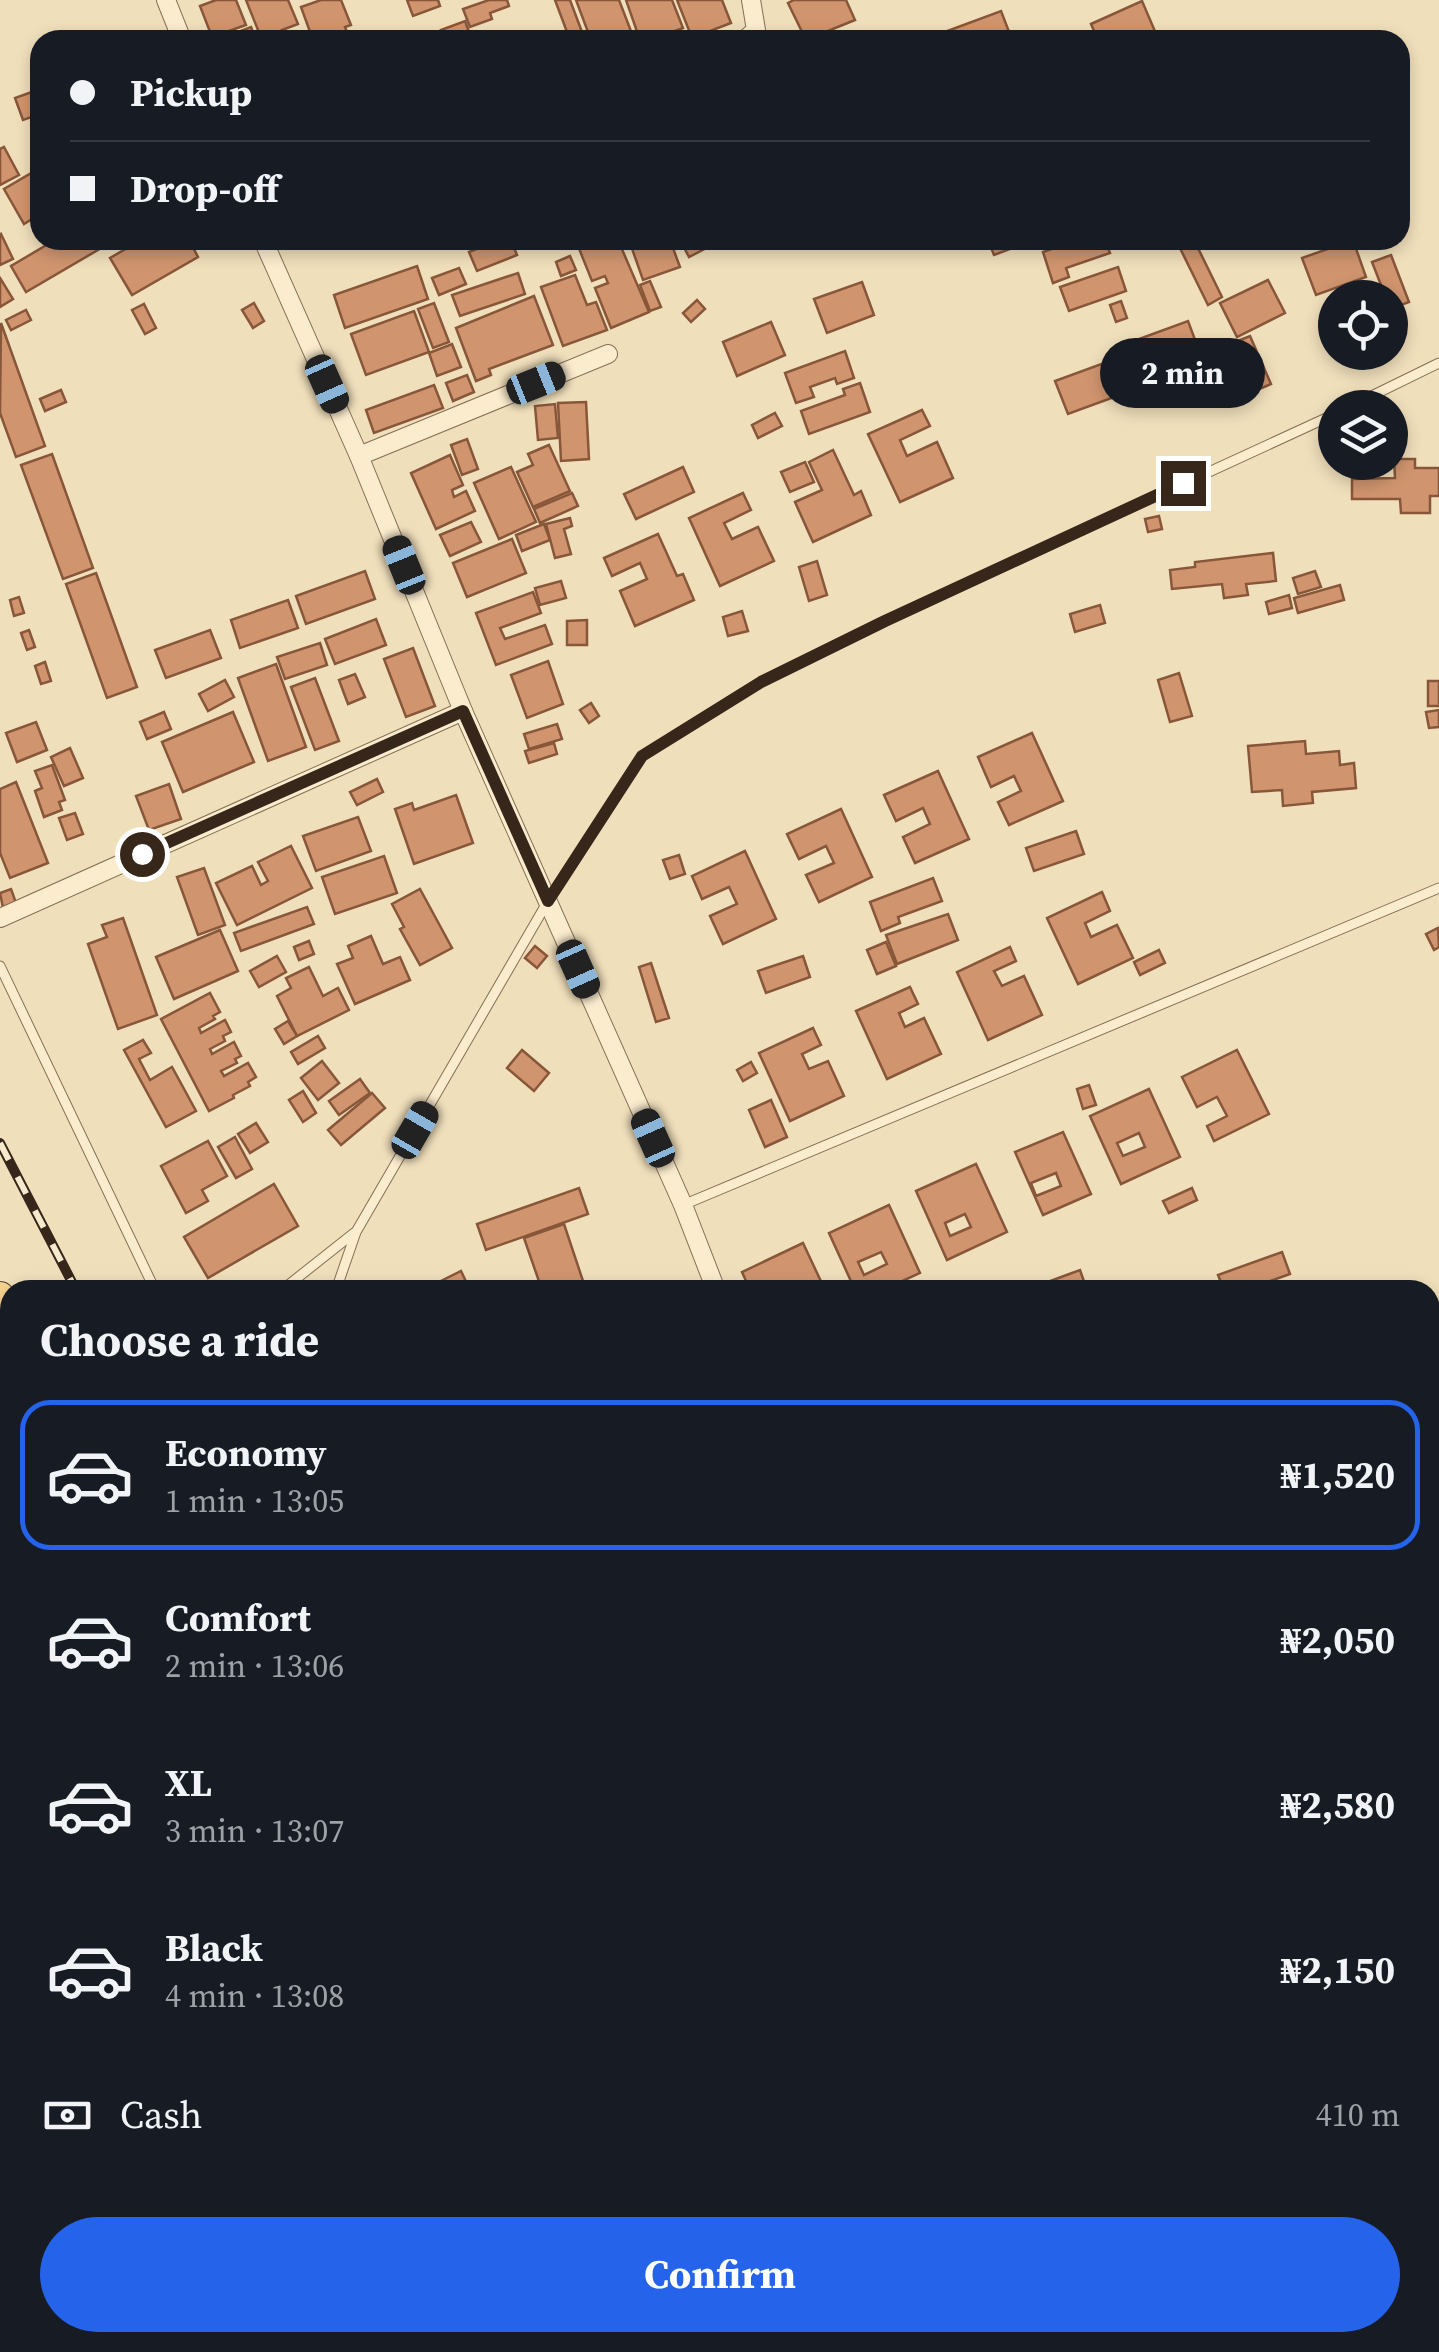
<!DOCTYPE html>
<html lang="en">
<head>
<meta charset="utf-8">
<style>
  :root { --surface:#171b24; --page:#20242c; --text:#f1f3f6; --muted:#9ea1a6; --line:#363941; --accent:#2563eb }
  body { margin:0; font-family:"Source Serif 4",serif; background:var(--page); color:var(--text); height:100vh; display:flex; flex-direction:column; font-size:38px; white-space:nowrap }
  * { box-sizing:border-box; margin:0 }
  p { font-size:32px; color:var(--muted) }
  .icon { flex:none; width:55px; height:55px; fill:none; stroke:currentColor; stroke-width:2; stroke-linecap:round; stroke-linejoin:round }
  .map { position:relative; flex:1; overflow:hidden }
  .side { position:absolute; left:0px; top:1280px; width:1440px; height:1072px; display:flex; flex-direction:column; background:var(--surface); border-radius:30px 30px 0 0; box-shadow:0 5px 15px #0003 }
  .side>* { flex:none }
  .hud { position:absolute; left:30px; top:30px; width:1380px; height:220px; border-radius:30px; box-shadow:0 5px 15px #0003; display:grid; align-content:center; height:220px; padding:0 40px; background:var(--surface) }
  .controls { position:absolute; left:1318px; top:280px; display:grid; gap:20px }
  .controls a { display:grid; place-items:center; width:90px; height:90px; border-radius:50%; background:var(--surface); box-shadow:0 5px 15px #0003; font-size:50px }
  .end { position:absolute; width:45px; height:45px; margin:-22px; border:12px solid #36271a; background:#fff; box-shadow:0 0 0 5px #fff }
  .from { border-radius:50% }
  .bubble { position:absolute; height:70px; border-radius:35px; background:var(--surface); box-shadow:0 5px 15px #0003; font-size:32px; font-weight:700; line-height:70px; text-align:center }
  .car { position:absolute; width:30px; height:60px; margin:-30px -15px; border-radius:12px; box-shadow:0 0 8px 2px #0007; background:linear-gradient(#222 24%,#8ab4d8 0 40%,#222 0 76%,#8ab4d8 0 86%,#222 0) }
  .hud b { display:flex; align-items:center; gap:35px; height:95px; font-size:38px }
  .hud b+b { border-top:2px solid var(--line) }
  .hud i { width:25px; height:25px; background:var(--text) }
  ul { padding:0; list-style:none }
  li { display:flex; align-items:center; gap:30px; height:150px; margin:0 20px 15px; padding:0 20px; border:5px solid transparent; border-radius:30px }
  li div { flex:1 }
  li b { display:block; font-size:38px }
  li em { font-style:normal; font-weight:700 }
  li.selected { border-color:var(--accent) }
  li>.icon { width:90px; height:90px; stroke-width:1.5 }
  h2 { padding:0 40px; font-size:45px; line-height:120px }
  .pay { display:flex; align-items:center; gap:25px; height:110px; padding:0 40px; font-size:38px }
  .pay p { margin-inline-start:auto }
  .action { display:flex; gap:20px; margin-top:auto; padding:20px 40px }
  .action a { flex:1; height:115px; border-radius:60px; background:var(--accent); color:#fff; font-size:40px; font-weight:700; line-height:115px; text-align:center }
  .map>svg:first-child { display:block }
  .building { fill:#d0956f; stroke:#885639; stroke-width:2.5; fill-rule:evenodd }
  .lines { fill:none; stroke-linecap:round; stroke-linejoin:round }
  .service-casing { stroke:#886e54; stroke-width:11 }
  .minor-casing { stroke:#886e54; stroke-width:20 }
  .tertiary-casing { stroke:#886e54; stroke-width:25 }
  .primary-casing { stroke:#553d29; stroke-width:30 }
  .service { stroke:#fbecce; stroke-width:9 }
  .minor { stroke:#fbecce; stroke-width:18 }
  .tertiary { stroke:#fbecce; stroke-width:22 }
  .primary { stroke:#f7d48f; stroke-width:28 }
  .rail-casing { stroke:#36271a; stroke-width:10 }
  .rail { stroke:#f7e9cb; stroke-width:6; stroke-dasharray:19; stroke-linecap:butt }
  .route { stroke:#36271a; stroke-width:12 }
</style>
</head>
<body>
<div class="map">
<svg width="1439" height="2352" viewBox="0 0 1439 2352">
  <rect width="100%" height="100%" fill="#f0dfbb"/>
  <g class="building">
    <polygon points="216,0 236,0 246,25 212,37 200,6"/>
    <polygon points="246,0 288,0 298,24 282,30 286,40 262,40"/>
    <polygon points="321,0 341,0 351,25 345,27 350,40 313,40 301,7"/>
    <polygon points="407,0 438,0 440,6 413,16"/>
    <polygon points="489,0 507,0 509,6 490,13 492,19 470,27 463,9"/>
    <polygon points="555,0 570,0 585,40 570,40"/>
    <polygon points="576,0 619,0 634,39 591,40"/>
    <polygon points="626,0 672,0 683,28 651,40 640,40"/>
    <polygon points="677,0 722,0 731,23 692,38"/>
    <polygon points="794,0 846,0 855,20 806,40 788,3"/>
    <polygon points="1142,1 1157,36 1148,40 1098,40 1091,24"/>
    <polygon points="1001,11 1011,37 945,40 942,33"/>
    <polygon points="465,21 472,40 445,40 441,30"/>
    <polygon points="251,27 256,40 241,40 238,32"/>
    <polygon points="40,89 40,114 23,120 15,98"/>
    <polygon points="4,147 19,175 0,185 0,149"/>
    <polygon points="40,168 40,214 24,224 4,189"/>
    <polygon points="1,234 13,259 0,265 0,235"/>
    <polygon points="55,240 115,240 26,292 11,266"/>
    <polygon points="141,240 189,240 198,257 132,295 110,258"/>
    <polygon points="499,240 511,240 517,255 477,271 469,252"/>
    <polygon points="592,240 618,240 649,312 611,328 595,288 608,283 605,276 592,281 578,246"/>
    <polygon points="629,240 670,240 680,267 643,280"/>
    <polygon points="680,240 722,240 689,257"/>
    <polygon points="988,240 1034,240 994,255"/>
    <polygon points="1077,240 1105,240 1110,253 1066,268 1069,277 1053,283 1043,252"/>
    <polygon points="1176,240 1194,240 1222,297 1208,305"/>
    <polygon points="1353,240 1366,277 1316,295 1302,258"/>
    <polygon points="1391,255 1409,302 1390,309 1390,298 1386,298 1372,262"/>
    <polygon points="570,256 576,270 561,276 556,262"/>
    <polygon points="417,266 428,299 345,328 334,295"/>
    <polygon points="1118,267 1126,291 1069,311 1060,287"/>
    <polygon points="459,268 466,284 439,295 432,278"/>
    <polygon points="518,273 525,294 460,316 452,295"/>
    <polygon points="575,275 587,305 596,302 607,330 563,346 541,287"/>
    <polygon points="0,278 13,299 0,307"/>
    <polygon points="1268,280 1285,313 1237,337 1220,303"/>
    <polygon points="650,281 661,307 650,311 640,285"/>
    <polygon points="862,282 874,315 827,333 814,299"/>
    <polygon points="534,296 553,345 489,369 491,375 476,381 456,328"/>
    <polygon points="697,300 705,309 691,322 683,313"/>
    <polygon points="1121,301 1127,318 1116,322 1110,305"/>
    <polygon points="254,303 264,321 253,328 242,310"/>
    <polygon points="434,303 449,342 433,348 418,309"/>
    <polygon points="144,304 156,328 145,334 132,310"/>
    <polygon points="26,310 31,320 11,330 6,320"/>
    <polygon points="414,311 429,352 366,375 351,334"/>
    <polygon points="1188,321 1201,356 1153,374 1139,339"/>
    <polygon points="771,322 785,355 737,376 723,342"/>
    <polygon points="1,323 45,446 16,457 0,413"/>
    <polygon points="1250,336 1271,384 1257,390 1235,342"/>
    <polygon points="452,344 461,367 437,376 429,353"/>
    <polygon points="845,351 854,378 837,384 835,378 810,387 814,397 796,403 785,373"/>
    <polygon points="1104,363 1117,396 1068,414 1055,381"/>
    <polygon points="467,375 474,392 453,401 446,383"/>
    <polygon points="860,383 870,412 809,434 801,411 845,395 843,389"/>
    <polygon points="434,385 443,408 374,433 366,410"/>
    <polygon points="61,390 66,402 45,411 40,399"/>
    <polygon points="586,402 589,459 561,461 558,403"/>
    <polygon points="555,404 558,438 538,440 535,406"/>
    <polygon points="922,410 930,426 900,440 907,456 937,442 953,478 900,502 868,434"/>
    <polygon points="775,413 782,426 758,438 752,425"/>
    <polygon points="467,439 478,469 462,475 451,445"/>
    <polygon points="549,445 570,491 533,507 517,472 533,465 528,454"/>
    <polygon points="833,450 854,495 861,491 871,515 813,542 795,502 822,490 809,462"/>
    <polygon points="52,454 93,568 63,579 21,465"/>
    <polygon points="450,455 463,485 452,490 454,497 466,491 475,511 436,529 411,473"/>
    <polygon points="1394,459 1415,459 1415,468 1439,468 1439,496 1430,496 1430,513 1401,513 1400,499 1352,499 1352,479 1395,478"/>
    <polygon points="805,462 814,482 790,492 781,472"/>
    <polygon points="1362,462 1377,462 1377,474 1362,475"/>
    <polygon points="511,467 536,522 499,539 474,483"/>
    <polygon points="683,467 694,492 636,519 624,494"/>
    <polygon points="572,493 578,506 540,523 534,509"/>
    <polygon points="743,493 751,510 724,523 732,539 758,527 774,561 720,586 689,518"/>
    <polygon points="1159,516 1162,529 1148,532 1145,519"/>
    <polygon points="570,518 572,526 564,529 571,554 555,558 546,524"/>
    <polygon points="471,522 481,542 450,556 440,535"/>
    <polygon points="544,524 550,540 522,551 516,535"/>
    <polygon points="658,534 677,576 683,574 694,600 635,626 620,591 647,579 640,563 612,576 604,558"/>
    <polygon points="512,539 526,573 467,597 453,563"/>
    <polygon points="1273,553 1276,581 1246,584 1248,595 1224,598 1222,584 1172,589 1170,570 1195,567 1195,562"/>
    <polygon points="817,561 827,595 809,601 799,567"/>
    <polygon points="365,571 375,599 306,624 296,596"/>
    <polygon points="1315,571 1321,587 1298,594 1293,578"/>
    <polygon points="96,573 137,687 107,698 66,584"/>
    <polygon points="561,581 566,598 540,605 535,588"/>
    <polygon points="1340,585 1344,600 1298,613 1294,598"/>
    <polygon points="533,592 541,613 500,628 505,639 545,625 552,644 496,665 476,613"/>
    <polygon points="1289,595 1292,608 1269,614 1266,602"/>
    <polygon points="19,597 24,613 14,616 10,600"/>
    <polygon points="288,600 298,628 240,648 231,620"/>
    <polygon points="1100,605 1105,623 1075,632 1070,614"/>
    <polygon points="742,611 748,631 728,636 723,617"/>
    <polygon points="376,619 386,645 335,664 325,639"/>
    <polygon points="587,620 587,645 567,645 567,621"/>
    <polygon points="29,630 35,647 27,650 21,633"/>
    <polygon points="210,630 221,658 166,678 155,650"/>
    <polygon points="320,643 327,665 285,679 277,657"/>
    <polygon points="413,648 435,706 406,717 384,659"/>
    <polygon points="548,661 563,704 527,718 511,675"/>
    <polygon points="45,662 51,681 41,684 35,666"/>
    <polygon points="276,664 306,747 268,761 238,678"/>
    <polygon points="1179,673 1192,716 1170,722 1158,680"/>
    <polygon points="355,674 365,697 348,704 339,680"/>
    <polygon points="315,678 339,741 315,750 291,687"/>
    <polygon points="225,680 234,697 208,711 199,694"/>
    <rect x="1428" y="681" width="11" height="25"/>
    <polygon points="591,703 599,716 589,723 580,710"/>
    <polygon points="1439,710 1439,727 1429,728 1426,712"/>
    <polygon points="164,712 171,729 147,739 140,722"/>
    <polygon points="233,712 254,762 183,792 162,742"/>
    <polygon points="36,722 47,750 17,762 6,733"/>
    <polygon points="557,724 562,739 529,749 524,734"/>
    <polygon points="1032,733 1063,801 1009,825 998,802 1021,791 1014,776 991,787 978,757"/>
    <polygon points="1305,741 1306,754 1339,751 1340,765 1354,763 1356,788 1312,792 1313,803 1283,806 1282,790 1252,792 1248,746"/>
    <polygon points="554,743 557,754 529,763 525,751"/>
    <polygon points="70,748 83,778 64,786 51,757"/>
    <polygon points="52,765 65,800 59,802 62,810 44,817 35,791 42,788 35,771"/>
    <polygon points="938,771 969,839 915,863 903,837 930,824 923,808 896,821 884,795"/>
    <polygon points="377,779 383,792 357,805 350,792"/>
    <polygon points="16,782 48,863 10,878 0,853 0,789"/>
    <polygon points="169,784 181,819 149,830 136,796"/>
    <polygon points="456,795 473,843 414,864 395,809 412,803 414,810"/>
    <polygon points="841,809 872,877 819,902 806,875 834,863 826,846 799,859 787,834"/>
    <polygon points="75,813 83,834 67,840 59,818"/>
    <polygon points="358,817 371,851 316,871 303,836"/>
    <polygon points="1076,831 1084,854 1034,871 1026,848"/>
    <polygon points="291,846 312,888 237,925 216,883 252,866 261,885 268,881 258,862"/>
    <polygon points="745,851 776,919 723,944 710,916 737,904 729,887 702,899 692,876"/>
    <polygon points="679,855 685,874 670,879 663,860"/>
    <polygon points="384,856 397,893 335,914 322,877"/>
    <polygon points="204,868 225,925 198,935 177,877"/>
    <polygon points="933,878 942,901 898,917 900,923 881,931 870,902"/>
    <polygon points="11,889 16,903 3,908 0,893"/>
    <polygon points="420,889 452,948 420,965 400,929 404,927 392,904"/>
    <polygon points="1102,892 1110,911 1085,923 1091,937 1117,925 1133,958 1078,984 1047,918"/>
    <polygon points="307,907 314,924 241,951 234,933"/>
    <polygon points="948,914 958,940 897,964 886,935"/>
    <polygon points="123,918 157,1015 118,1029 88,944 107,937 102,925"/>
    <polygon points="1438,928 1439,947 1434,950 1426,934"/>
    <polygon points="220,930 238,971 174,999 156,957"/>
    <polygon points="371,936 383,964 400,957 410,980 355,1004 337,964 353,958 348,946"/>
    <polygon points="309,941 314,954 299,960 294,947"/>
    <polygon points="886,942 896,966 877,974 867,950"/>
    <polygon points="535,946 547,956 537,968 525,958"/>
    <polygon points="1010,947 1016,961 994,971 1002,986 1024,976 1042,1015 988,1040 957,972"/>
    <polygon points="1159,950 1165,963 1140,975 1134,962"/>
    <polygon points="277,956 286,972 259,987 250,971"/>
    <polygon points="803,956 810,977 766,993 758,971"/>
    <polygon points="651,963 669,1018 656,1022 639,967"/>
    <polygon points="309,967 323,996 338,988 349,1010 297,1036 277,996 291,988 286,978"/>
    <polygon points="910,987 918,1004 899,1013 905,1027 924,1018 941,1054 887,1079 856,1011"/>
    <polygon points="210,993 220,1012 213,1016 215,1019 199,1028 201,1033 225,1020 231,1032 223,1036 225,1041 210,1049 212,1054 234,1042 241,1056 235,1059 237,1063 221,1071 224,1076 248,1063 256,1077 248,1082 250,1086 233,1095 234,1098 209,1111 161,1019"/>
    <polygon points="288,1021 297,1036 284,1044 275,1029"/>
    <polygon points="813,1028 821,1045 802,1054 809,1069 828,1061 844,1096 790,1121 759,1053"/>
    <polygon points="318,1036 325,1048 298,1064 291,1052"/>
    <polygon points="143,1040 151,1053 139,1059 150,1080 172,1067 196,1111 166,1127 124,1050"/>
    <polygon points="522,1050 549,1073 534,1091 507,1068"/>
    <polygon points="1237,1050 1269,1114 1214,1141 1207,1126 1227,1116 1217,1097 1197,1107 1182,1077"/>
    <polygon points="322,1061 339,1083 318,1100 301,1078"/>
    <polygon points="751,1062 757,1073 743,1081 737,1070"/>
    <polygon points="360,1079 370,1093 339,1115 329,1101"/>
    <polygon points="1089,1085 1096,1105 1083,1109 1077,1089"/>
    <path d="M1149,1089L1180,1157L1121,1184L1090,1116ZM1139,1133L1145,1147L1123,1156L1117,1143Z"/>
    <polygon points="303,1091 316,1113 303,1122 289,1100"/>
    <polygon points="372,1093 385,1108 341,1145 328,1130"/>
    <polygon points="771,1100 787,1137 765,1147 749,1110"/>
    <polygon points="256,1123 268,1142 250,1153 238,1134"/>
    <path d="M1063,1132L1091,1194L1043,1215L1015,1152ZM1056,1173L1061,1186L1036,1196L1031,1183Z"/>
    <polygon points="235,1137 252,1169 236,1178 218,1147"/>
    <polygon points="208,1141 227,1176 202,1190 208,1201 186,1213 161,1166"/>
    <path d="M976,1164L1007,1232L947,1260L916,1191ZM965,1214L971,1227L950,1236L945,1223Z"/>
    <polygon points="274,1184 298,1226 208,1278 184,1237"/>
    <polygon points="579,1188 588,1214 486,1250 477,1224"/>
    <polygon points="1192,1188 1197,1200 1169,1213 1163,1201"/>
    <path d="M889,1205L920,1273L883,1290H855L829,1233ZM881,1252L887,1264L864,1275L858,1262Z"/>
    <polygon points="564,1224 586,1290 542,1290 524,1238"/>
    <polygon points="803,1243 825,1290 750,1290 742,1272"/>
    <polygon points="1282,1252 1290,1274 1245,1290 1224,1290 1218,1275"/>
    <polygon points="1080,1270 1086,1287 1079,1290 1026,1290"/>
    <polygon points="461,1271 470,1290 443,1290 439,1282"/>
    <polygon points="1439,1513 1439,1554 1430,1557 1430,1516"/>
    <polygon points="1439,1772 1439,1793 1431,1797 1436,1810 1439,1809 1439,1853 1430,1856 1430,1775"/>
    <polygon points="1439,1954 1439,1995 1430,1999 1430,1958"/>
    <polygon points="1439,2009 1439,2037 1430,2041 1430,2014"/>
    <polygon points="0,2044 10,2046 10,2083 0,2081"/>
    <polygon points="1439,2084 1439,2110 1430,2113 1430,2088"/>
    <polygon points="1430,2133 1431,2136 1439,2133 1439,2155 1430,2158"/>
    <polygon points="5,2146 10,2158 10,2171 0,2176 0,2148"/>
    <polygon points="1439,2202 1439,2225 1433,2228 1437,2239 1439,2238 1439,2281 1430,2285 1430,2206"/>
    <polygon points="10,2259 10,2298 0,2310 0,2271"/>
    <polygon points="1236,2342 1300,2342 1300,2343 1280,2352 1240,2352"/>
  </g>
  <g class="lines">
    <g class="service-casing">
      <g id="service">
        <polyline points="1347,408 1439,363"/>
        <polyline points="0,966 155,1290"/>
        <polyline points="683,1205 1439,888"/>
        <polyline points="282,1290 354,1233"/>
        <polyline points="336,1290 356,1232 548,901 642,756 761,682 885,621 1335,414"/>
        <polyline points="1430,1374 1439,1370"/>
        <polyline points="1430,1644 1439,1640"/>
        <polyline points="1430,1898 1439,1894"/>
        <polyline points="426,2342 432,2352"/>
        <polyline points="1415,2352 1439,2342"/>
      </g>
    </g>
    <g class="minor-casing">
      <g id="minor">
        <polyline points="166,0 182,40"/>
        <polyline points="745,40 756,30 751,0"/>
        <polyline points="263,240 359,456 463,711 683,1205 716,1290"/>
        <polyline points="359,456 608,354"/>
        <polyline points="0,918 463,711"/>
        <polyline points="0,2034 10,2036"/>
        <polyline points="0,2225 10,2221"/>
        <polyline points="1154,2342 1158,2352"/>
      </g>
    </g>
    <g class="tertiary-casing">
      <g id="tertiary">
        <polyline points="70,2352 77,2342"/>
        <polyline points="106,2352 113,2342"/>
      </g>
    </g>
    <g class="primary-casing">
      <g id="primary">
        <polyline points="0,1296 10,1314"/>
        <polyline points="0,1366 10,1386"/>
        <polyline points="502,2342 506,2352"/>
        <polyline points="542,2342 547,2352"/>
      </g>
    </g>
    <use href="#service" class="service"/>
    <use href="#minor" class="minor"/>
    <use href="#tertiary" class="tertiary"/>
    <use href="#primary" class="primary"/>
    <g class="rail-casing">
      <g id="rail">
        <polyline points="0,1143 76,1290"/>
        <polyline points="645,2342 650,2352"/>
      </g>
    </g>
    <use href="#rail" class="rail"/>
  </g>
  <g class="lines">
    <polyline class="route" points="142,854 463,711 548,901 642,756 761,682 885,621 1183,483"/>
  </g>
</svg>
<div class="controls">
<a><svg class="icon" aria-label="locate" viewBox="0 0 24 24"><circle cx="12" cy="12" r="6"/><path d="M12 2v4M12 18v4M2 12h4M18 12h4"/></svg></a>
<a><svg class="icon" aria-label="layers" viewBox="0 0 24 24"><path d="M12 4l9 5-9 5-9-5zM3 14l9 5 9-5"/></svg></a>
</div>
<i class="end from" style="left:142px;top:854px"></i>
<i class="end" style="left:1183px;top:483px"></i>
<div class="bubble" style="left:1100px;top:338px;width:165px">2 min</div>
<i class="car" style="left:536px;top:383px;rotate:68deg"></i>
<i class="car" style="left:327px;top:384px;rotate:156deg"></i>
<i class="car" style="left:404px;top:565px;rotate:338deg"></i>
<i class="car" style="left:578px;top:969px;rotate:156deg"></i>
<i class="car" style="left:415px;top:1130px;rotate:30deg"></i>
<i class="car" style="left:653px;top:1138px;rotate:336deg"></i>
<div class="hud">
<b><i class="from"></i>Pickup</b>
<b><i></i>Drop-off</b>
</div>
<section class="side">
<h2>Choose a ride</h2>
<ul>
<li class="selected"><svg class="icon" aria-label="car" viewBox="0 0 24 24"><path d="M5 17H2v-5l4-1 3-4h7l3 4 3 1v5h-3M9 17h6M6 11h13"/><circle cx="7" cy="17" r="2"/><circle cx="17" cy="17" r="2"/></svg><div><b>Economy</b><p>1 min · 13:05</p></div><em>₦1,520</em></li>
<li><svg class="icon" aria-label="car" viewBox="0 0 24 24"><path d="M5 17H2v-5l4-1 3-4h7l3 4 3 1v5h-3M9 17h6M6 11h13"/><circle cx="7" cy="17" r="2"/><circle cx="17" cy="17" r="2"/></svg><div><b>Comfort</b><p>2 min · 13:06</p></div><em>₦2,050</em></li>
<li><svg class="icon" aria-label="car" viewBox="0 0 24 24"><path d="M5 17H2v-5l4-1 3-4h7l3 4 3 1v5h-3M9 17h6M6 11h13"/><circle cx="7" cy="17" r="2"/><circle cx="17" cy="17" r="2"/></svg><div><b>XL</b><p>3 min · 13:07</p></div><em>₦2,580</em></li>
<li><svg class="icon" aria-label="car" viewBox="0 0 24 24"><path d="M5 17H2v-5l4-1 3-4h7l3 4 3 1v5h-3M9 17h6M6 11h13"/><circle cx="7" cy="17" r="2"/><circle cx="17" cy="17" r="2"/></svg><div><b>Black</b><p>4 min · 13:08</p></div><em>₦2,150</em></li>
</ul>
<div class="pay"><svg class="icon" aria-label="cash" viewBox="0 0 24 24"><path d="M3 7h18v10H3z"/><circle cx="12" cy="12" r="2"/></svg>Cash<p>410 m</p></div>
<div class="action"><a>Confirm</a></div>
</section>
</div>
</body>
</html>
